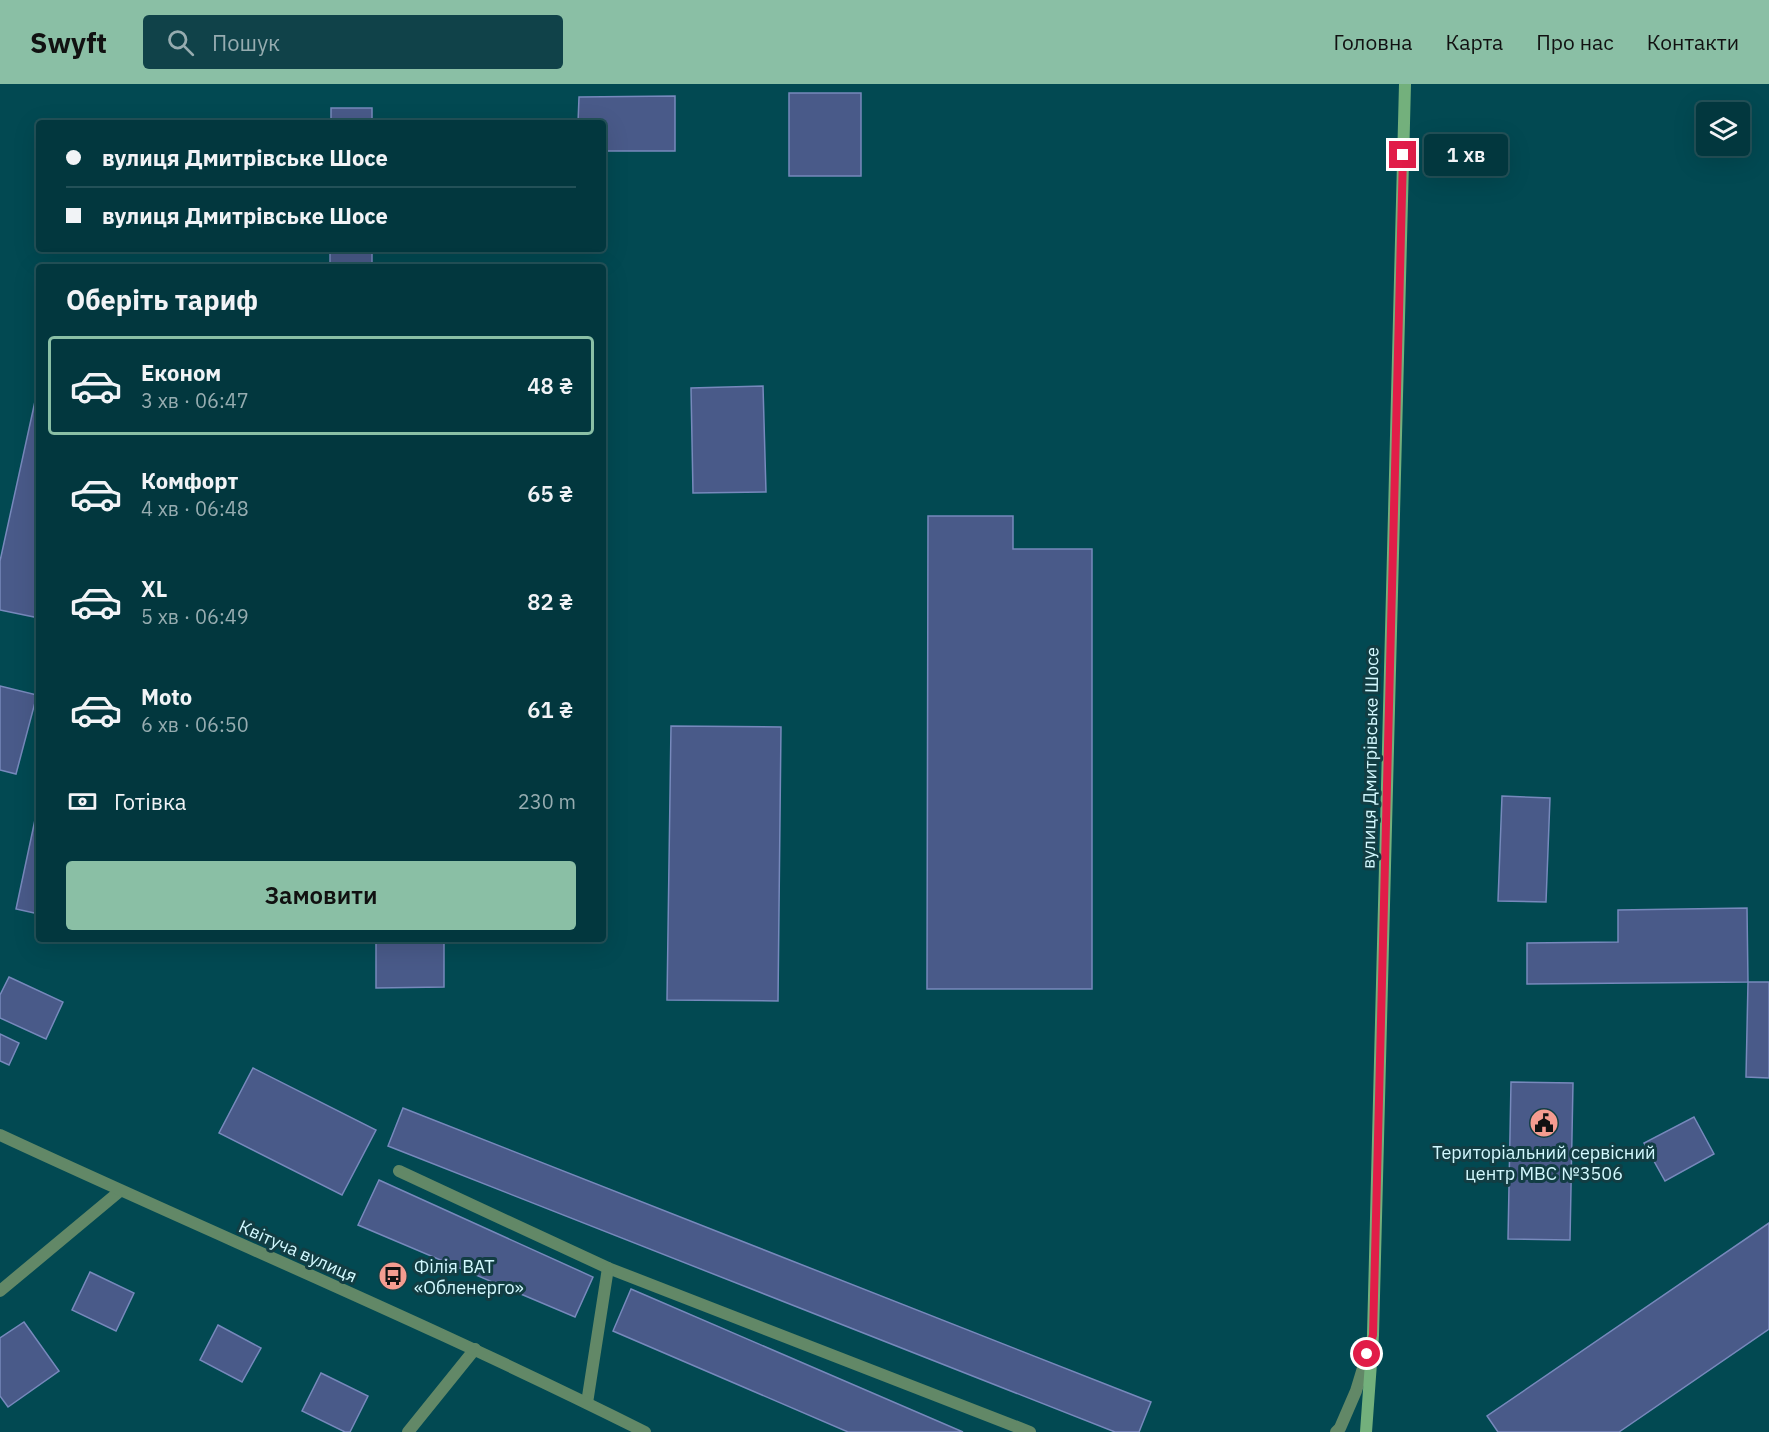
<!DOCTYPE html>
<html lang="uk">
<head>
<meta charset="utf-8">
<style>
  :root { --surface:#02373e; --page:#104249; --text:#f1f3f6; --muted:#96acb0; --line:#235158; --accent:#8abfa5 }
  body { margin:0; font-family:"IBM Plex Sans",sans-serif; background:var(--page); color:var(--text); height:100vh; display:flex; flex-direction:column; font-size:22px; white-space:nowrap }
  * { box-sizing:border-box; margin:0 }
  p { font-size:20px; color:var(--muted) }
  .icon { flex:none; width:33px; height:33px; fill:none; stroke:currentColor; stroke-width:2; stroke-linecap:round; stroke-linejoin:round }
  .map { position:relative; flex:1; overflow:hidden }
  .drawer { position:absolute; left:36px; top:180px; width:570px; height:678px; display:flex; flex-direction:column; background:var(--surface); border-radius:6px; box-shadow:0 6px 24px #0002,0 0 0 2px var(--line) }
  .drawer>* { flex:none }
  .banner { position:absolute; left:36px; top:36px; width:570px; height:132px; border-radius:6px; box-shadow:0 6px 24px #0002,0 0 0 2px var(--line); display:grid; align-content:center; height:132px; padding:0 30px; background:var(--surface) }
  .buttons { position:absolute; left:1696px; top:18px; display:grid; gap:12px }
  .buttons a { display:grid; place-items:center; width:54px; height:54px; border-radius:6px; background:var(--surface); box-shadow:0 6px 24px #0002,0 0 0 2px var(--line); font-size:30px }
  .end { position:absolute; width:27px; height:27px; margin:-14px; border:8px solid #e11d48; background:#fff; box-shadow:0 0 0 3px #fff }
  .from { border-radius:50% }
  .bubble { position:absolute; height:42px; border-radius:6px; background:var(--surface); box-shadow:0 6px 24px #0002,0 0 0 2px var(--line); font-size:20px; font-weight:600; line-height:42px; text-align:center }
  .banner b { display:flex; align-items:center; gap:21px; height:57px; font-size:22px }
  .banner b+b { border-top:2px solid var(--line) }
  .banner i { width:15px; height:15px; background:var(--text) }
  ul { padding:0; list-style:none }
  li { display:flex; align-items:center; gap:18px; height:99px; margin:0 12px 9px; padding:0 18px; border:3px solid transparent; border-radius:6px }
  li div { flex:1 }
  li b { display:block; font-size:22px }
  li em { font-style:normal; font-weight:600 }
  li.selected { border-color:var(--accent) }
  li>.icon { width:54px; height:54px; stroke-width:1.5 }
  h2 { padding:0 30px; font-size:27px; line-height:72px }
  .pay { display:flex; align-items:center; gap:15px; height:66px; padding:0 30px; font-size:22px }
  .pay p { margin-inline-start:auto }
  .primary-button { display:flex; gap:12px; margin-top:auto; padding:12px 30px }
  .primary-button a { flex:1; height:69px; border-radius:6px; background:var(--accent); color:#111; font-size:24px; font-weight:600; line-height:69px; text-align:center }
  header { display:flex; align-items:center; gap:36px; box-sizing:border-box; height:84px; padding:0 30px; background:var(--accent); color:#111 }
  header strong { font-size:28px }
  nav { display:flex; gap:33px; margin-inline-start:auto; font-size:21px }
  .search { width:420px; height:54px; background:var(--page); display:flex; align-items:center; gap:15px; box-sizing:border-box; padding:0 21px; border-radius:6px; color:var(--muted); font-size:22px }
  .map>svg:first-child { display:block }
  .building { fill:#495a89; stroke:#7789bc; stroke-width:1.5 }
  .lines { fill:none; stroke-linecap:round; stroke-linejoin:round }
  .service { stroke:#628867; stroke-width:12 }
  .minor { stroke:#628867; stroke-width:12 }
  .tertiary { stroke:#628867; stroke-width:12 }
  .secondary { stroke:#73b07c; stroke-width:12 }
  .route { stroke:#e11d48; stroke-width:8 }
  .labels { text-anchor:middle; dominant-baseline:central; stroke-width:6; stroke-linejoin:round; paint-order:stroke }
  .street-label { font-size:18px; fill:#d3f9ff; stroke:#123d43 }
  .poi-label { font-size:18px; fill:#d3f9ff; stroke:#123d43 }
</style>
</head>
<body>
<header>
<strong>Swyft</strong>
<div class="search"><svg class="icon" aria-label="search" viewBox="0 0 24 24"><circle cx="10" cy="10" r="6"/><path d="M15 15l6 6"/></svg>Пошук</div>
<nav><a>Головна</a><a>Карта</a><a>Про нас</a><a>Контакти</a></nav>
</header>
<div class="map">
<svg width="1769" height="1348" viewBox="0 0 1769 1348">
  <rect width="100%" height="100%" fill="#024952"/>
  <g class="building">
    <rect x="789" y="9" width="72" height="83"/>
    <polygon points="675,12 675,67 603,67 603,39 578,39 579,13"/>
    <rect x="331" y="24" width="41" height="15"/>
    <rect x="330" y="165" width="42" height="18"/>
    <polygon points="39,299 39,534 0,526 0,477"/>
    <polygon points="763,302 766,408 693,409 691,304"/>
    <polygon points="928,432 1013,432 1013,465 1092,465 1092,905 927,905"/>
    <polygon points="0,602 37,611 16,690 0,686"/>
    <polygon points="671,642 781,643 778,917 667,916"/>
    <polygon points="1502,712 1550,714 1546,818 1498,817"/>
    <polygon points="39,717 39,830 16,825"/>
    <polygon points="1747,824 1748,898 1527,900 1527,859 1618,858 1618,826"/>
    <polygon points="376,855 444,855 444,903 376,904"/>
    <polygon points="9,893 63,918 46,955 0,934 0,911"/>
    <polygon points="1748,898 1769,898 1769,994 1746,993"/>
    <polygon points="0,950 19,959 9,981 0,977"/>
    <polygon points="253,984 376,1046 342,1111 219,1049"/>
    <polygon points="1511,998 1573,999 1570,1156 1508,1155"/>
    <polygon points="403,1024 1151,1318 1139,1348 1115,1348 388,1062"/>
    <polygon points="1694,1033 1714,1070 1665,1097 1644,1059"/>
    <polygon points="379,1096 593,1193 575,1233 358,1141"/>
    <polygon points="1769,1139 1769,1245 1619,1348 1498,1348 1487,1332"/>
    <polygon points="90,1188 134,1209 116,1247 72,1226"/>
    <polygon points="631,1205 963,1348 848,1348 613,1247"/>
    <polygon points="24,1238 59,1287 8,1323 0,1312 0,1254"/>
    <polygon points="218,1241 261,1264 242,1298 200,1276"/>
    <polygon points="321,1289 368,1312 350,1348 345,1348 302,1327"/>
  </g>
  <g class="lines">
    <g class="service">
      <polyline points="399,1087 608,1184 1030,1348"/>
      <polyline points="587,1319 608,1184"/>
    </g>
    <g class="minor">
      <polyline points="0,1207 120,1107"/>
      <polyline points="408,1348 475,1265"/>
    </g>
    <g class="tertiary">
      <path d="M0,1051C215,1151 434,1242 645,1348"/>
      <polyline points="1336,1348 1340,1344 1356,1307 1370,1261"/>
    </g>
    <polyline class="secondary" points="1366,1348 1373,1251 1405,0"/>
  </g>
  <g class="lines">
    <polyline class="route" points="1367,1270 1373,1251 1403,71"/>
  </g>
  <defs>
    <g id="civic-disc" transform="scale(1.5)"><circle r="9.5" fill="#f59c90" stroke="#123d43"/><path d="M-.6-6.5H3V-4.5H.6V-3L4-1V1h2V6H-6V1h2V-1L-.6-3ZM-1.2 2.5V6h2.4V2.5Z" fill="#111"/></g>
    <g id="bus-disc" transform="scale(1.5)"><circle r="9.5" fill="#f59c90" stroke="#123d43"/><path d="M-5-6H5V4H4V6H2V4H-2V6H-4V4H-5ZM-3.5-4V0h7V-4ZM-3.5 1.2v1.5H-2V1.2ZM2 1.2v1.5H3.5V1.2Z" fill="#111"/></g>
  </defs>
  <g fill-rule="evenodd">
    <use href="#civic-disc" x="1544" y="1039"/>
    <use href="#bus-disc" x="393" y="1192"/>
  </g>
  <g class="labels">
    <g class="street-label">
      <text transform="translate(1370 674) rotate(-89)">вулиця Дмитрівське Шосе</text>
      <text transform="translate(298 1167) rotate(24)">Квітуча вулиця</text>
    </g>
    <g class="poi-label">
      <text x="1544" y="1068">Територіальний сервісний<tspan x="1544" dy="21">центр МВС №3506</tspan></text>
      <text x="414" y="1182" text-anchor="start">Філія ВАТ<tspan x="414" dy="21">«Обленерго»</tspan></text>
    </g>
  </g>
</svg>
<div class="buttons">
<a><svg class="icon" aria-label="layers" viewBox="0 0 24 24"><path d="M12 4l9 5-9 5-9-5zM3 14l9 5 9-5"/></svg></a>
</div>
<i class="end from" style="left:1367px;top:1270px"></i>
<i class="end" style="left:1403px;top:71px"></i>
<div class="bubble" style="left:1424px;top:50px;width:84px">1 хв</div>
<div class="banner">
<b><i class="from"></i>вулиця Дмитрівське Шосе</b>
<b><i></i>вулиця Дмитрівське Шосе</b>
</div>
<section class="drawer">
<h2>Оберіть тариф</h2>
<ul>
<li class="selected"><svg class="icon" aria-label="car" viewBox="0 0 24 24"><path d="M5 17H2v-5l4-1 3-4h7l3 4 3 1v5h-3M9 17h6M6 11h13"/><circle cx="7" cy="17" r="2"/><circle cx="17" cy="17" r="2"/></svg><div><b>Економ</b><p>3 хв · 06:47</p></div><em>48 ₴</em></li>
<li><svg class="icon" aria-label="car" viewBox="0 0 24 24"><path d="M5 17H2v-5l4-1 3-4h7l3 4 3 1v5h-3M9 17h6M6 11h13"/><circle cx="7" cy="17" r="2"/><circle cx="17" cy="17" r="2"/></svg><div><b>Комфорт</b><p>4 хв · 06:48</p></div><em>65 ₴</em></li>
<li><svg class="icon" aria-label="car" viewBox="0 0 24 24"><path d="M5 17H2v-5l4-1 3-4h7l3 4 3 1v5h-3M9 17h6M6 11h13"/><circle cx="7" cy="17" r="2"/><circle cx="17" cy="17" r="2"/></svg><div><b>XL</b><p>5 хв · 06:49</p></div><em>82 ₴</em></li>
<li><svg class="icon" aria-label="car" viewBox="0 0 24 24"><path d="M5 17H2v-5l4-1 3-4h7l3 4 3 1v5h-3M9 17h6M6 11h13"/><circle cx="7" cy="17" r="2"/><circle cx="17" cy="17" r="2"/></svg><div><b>Moto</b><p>6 хв · 06:50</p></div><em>61 ₴</em></li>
</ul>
<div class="pay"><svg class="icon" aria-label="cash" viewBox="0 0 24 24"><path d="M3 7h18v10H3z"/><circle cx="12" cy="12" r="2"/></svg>Готівка<p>230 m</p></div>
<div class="primary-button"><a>Замовити</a></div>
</section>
</div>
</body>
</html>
